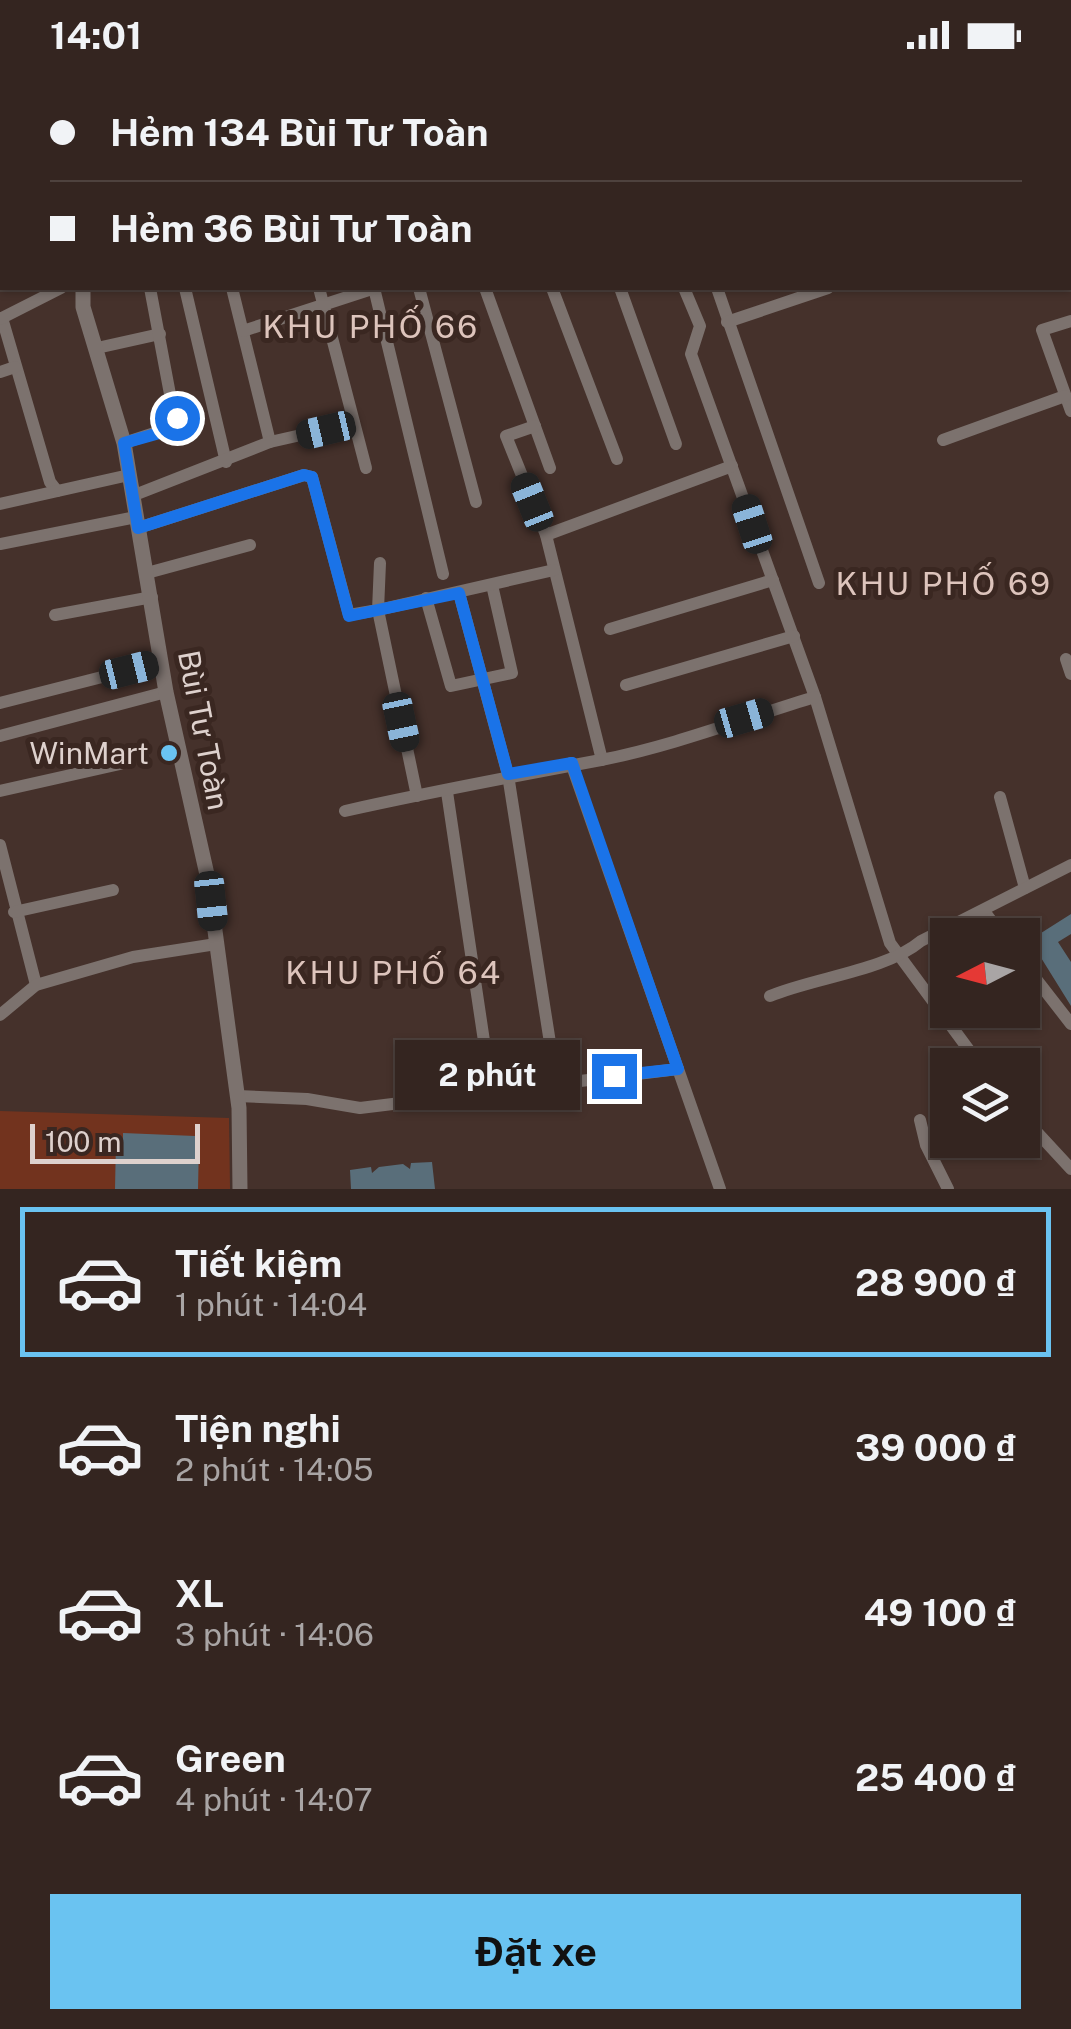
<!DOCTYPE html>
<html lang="vi">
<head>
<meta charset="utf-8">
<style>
  :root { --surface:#342520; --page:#3c2d29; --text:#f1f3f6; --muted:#a9a5a5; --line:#4e423e; --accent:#6ac3f1 }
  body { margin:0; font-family:"Public Sans",sans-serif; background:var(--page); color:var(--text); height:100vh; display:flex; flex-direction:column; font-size:38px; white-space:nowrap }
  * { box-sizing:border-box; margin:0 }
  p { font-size:32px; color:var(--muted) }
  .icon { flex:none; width:55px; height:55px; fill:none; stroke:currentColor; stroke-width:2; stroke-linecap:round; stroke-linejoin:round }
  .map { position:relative; height:1119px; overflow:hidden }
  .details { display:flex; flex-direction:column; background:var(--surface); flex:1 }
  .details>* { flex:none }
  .top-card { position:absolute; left:0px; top:0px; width:1072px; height:220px; box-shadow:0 2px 8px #0004,0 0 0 2px var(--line); display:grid; align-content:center; height:220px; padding:0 50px; background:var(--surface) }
  .needle { width:65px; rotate:264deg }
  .tools { position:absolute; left:930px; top:848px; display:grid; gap:20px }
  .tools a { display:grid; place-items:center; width:110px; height:110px; border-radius:0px; background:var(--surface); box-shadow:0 2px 8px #0004,0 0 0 2px var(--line); font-size:50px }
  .scale { position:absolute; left:30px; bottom:25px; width:170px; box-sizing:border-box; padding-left:10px; border:5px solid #ded1cd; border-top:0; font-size:28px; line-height:35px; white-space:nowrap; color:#ded1cd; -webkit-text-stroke:8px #3a2721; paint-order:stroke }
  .end { position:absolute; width:45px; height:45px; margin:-22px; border:12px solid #1a73e8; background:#fff; box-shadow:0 0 0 5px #fff }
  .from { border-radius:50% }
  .bubble { position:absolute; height:70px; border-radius:0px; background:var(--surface); box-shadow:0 2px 8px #0004,0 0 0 2px var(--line); font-size:32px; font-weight:700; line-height:70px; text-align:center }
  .car { position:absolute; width:30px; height:60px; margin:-30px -15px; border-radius:12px; box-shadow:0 0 8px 2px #0007; background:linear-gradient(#222 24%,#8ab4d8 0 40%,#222 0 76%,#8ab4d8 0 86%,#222 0) }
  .top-card b { display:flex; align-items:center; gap:35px; height:95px; font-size:38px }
  .top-card b+b { border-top:2px solid var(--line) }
  .top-card i { width:25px; height:25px; background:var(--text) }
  ul { padding:18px 0 0; list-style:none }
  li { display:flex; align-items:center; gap:30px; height:150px; margin:0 20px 15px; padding:0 30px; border:5px solid transparent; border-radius:0px }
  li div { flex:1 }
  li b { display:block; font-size:38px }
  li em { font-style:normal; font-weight:700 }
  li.selected { border-color:var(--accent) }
  li>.icon { width:90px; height:90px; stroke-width:1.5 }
  .cta { display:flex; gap:20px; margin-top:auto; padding:20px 50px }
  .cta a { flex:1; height:115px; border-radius:0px; background:var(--accent); color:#111; font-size:40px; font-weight:700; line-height:115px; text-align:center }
  .status { display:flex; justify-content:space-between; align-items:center; height:70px; padding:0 50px; background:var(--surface); direction:ltr }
  .status svg { height:28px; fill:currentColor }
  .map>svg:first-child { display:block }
  .green { fill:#72331e }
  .building { fill:#596e7a }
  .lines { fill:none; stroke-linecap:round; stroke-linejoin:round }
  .minor { stroke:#7c726e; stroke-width:12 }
  .tertiary { stroke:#7c726e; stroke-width:15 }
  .route { stroke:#1a73e8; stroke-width:12 }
  .poi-dot { fill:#6ac3f1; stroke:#3a2721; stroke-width:4 }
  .labels { text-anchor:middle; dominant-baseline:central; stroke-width:10; stroke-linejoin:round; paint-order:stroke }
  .street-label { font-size:30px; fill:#ded1cd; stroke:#3a2721 }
  .poi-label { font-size:30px; fill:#ded1cd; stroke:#3a2721; text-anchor:end }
  .neighbourhood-label { font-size:32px; letter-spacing:2.5px; fill:#ddc4bc; stroke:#3a2721 }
</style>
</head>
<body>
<div class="status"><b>14:01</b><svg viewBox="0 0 49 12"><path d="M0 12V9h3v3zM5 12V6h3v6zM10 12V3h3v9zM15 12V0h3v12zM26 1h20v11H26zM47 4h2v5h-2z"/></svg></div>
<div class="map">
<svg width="1071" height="1119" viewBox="0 0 1071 1119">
  <rect width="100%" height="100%" fill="#45312b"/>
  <polygon class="green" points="0,1041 229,1048 230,1119 0,1119"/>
  <g class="building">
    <polygon points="1071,844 1071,864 1058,872 1071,892 1071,936 1030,870"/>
    <polygon points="123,1063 195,1066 195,1073 199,1073 198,1119 115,1119 116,1070 123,1071"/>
    <polygon points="432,1092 435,1119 351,1119 350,1100 371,1097 372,1103 379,1097 403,1094 410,1099 411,1093"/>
  </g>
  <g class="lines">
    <g class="minor">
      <polyline points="316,0 316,2"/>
      <polyline points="635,0 636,2"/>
      <polyline points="917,0 918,2"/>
      <polyline points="778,2 783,0"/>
      <polyline points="185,218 226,392"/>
      <polyline points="232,218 270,372"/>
      <polyline points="319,218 366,398"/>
      <polyline points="374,218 443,504"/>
      <polyline points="419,218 476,432"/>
      <polyline points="485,218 550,398"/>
      <polyline points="552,218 617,389"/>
      <polyline points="620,218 676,374"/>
      <polyline points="684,218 700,256 691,284 815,627 890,873 980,995"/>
      <polyline points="717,218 819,513"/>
      <polyline points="2,248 50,412 57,421"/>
      <polyline points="0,249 61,218"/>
      <polyline points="1071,251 1042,260 1071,341"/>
      <polyline points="727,252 828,218"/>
      <polyline points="243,261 375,218"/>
      <polyline points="97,278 160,264"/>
      <polyline points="0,302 15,297"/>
      <polyline points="535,356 506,366 546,465 602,690"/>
      <polyline points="943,370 1065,326"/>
      <polyline points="124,373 176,356 150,218"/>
      <polyline points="132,426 270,372 354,353"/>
      <polyline points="0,434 129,405"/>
      <polyline points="138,458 304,405 312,407 349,545 378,540 380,493"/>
      <polyline points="546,465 732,396"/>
      <polyline points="0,474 136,447"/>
      <polyline points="147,503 250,475"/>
      <polyline points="459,523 508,705 556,1011"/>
      <polyline points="426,528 451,616 512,603 492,515"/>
      <polyline points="55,545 152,527"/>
      <polyline points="610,559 773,510"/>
      <polyline points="1066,589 1071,604"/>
      <polyline points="626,615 794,566"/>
      <polyline points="0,633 161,592"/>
      <polyline points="0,666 166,622"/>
      <polyline points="571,693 720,1119"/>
      <polyline points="0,721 120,694"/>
      <polyline points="447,722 492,1025"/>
      <polyline points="417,726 378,540 554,500"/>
      <polyline points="1000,727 1025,818"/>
      <path d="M345,741C430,722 515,706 601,690C673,676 745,648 815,627"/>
      <polyline points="0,775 36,915"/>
      <polyline points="984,841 1002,865"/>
      <polyline points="14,842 113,820"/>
      <polyline points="1022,891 1071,954"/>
      <path d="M770,926C816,907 885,901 921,871L1071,795"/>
      <polyline points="0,945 36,915 133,887 216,874"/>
      <polyline points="237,1026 307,1029 360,1038 678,999"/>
      <polyline points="1022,1046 1071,1099"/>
      <polyline points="920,1050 926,1075 948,1119"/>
    </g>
    <g class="tertiary">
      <polyline points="4,0 4,2"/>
      <polyline points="83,218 83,237 124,373 166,622 208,809 239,1038 240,1119"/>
    </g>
  </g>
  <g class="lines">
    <polyline class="route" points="177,348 170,360 124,373 138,458 304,405 312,407 349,546 459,523 508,704 572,693 678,999 614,1006"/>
  </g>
  <circle class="poi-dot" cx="169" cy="683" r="10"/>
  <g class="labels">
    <g class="street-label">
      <text transform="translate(204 660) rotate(79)">Bùi Tư Toàn</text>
    </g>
    <g class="poi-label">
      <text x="149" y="683">WinMart</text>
    </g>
    <g class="neighbourhood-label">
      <text x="371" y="256">KHU PHỐ 66</text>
      <text x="944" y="513">KHU PHỐ 69</text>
      <text x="394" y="902">KHU PHỐ 64</text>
    </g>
  </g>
</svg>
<div class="tools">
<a><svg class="needle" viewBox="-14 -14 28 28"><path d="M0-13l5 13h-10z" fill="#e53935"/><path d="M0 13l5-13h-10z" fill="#a9a5a5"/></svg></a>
<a><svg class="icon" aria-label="layers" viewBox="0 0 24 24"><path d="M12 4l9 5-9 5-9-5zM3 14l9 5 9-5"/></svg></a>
</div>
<div class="scale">100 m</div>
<i class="end from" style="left:177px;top:348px"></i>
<i class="end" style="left:614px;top:1006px"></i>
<div class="bubble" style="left:395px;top:970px;width:185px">2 phút</div>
<i class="car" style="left:326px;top:360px;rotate:257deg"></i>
<i class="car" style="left:532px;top:432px;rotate:338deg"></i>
<i class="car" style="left:752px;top:454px;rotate:342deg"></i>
<i class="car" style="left:129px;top:600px;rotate:76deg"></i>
<i class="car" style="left:744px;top:648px;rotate:74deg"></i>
<i class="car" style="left:401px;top:652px;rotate:168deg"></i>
<i class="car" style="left:211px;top:831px;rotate:174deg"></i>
<div class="top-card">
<b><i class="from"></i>Hẻm 134 Bùi Tư Toàn</b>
<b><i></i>Hẻm 36 Bùi Tư Toàn</b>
</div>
</div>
<section class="details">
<ul>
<li class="selected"><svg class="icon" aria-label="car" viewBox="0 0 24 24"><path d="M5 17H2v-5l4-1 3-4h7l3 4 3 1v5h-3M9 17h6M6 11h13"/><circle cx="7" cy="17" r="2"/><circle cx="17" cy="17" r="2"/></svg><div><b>Tiết kiệm</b><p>1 phút · 14:04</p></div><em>28 900 ₫</em></li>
<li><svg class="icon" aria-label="car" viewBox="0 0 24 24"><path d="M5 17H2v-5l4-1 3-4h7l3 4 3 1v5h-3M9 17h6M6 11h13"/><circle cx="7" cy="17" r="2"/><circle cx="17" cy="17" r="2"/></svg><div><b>Tiện nghi</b><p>2 phút · 14:05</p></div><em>39 000 ₫</em></li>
<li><svg class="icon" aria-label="car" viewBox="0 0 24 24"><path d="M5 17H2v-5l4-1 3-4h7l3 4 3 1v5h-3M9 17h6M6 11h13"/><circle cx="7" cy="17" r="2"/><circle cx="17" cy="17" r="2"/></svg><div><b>XL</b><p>3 phút · 14:06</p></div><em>49 100 ₫</em></li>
<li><svg class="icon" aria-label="car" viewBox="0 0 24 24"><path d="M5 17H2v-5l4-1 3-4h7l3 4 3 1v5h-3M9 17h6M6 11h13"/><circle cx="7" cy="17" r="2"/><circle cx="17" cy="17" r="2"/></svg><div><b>Green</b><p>4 phút · 14:07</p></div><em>25 400 ₫</em></li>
</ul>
<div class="cta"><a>Đặt xe</a></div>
</section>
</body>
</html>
